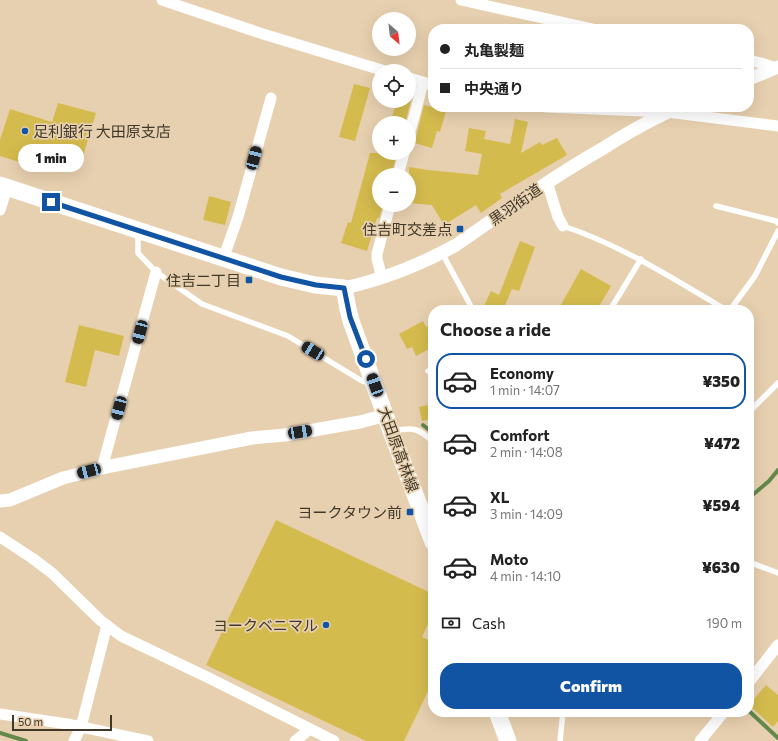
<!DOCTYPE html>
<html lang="en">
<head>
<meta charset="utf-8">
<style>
  :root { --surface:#fff; --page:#f2f2f2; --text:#222; --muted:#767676; --line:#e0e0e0; --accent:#1154a4 }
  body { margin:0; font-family:Commissioner,"Noto Sans JP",sans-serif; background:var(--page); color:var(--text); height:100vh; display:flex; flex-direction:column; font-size:15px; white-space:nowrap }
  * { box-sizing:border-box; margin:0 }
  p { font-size:13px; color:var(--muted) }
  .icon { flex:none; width:22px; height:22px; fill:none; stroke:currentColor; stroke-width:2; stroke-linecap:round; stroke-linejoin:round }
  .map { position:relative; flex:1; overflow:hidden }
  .panel { position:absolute; left:428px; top:305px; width:326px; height:412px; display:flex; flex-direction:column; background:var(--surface); border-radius:16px; box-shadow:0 4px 16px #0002 }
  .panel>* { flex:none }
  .banner { position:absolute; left:428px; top:24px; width:326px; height:88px; border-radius:16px; box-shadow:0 4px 16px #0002; display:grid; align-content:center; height:88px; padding:0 12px; background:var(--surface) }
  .needle { width:26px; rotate:152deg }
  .buttons { position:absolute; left:372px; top:12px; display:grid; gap:8px }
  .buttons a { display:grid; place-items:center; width:44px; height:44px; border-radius:50%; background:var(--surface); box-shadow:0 4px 16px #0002; font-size:20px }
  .scale { position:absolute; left:12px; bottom:10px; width:100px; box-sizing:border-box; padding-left:4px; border:2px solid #41382a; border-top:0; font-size:11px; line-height:14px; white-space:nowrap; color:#41382a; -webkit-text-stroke:3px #e7d0af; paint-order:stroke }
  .end { position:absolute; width:18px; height:18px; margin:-9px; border:5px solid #1154a4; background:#fff; box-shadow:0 0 0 2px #fff }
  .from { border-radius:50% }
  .bubble { position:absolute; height:28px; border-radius:14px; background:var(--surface); box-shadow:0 4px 16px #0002; font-size:13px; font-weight:800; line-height:28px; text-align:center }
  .car { position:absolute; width:12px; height:24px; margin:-12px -6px; border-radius:5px; box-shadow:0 0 3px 1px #0007; background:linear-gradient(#222 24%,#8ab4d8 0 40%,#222 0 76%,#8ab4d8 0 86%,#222 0) }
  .banner b { display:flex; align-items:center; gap:14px; height:38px; font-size:15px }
  .banner b+b { border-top:1px solid var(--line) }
  .banner i { width:10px; height:10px; background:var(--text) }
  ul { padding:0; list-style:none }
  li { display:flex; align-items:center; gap:12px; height:56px; margin:0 8px 6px; padding:0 4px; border:2px solid transparent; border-radius:16px }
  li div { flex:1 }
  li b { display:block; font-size:15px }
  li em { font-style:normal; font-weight:800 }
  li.current { border-color:var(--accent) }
  li>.icon { width:36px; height:36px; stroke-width:1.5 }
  h2 { padding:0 12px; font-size:18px; line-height:48px }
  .pay { display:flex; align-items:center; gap:10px; height:44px; padding:0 12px; font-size:15px }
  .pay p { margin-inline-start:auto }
  .primary-button { display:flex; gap:8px; margin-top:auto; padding:8px 12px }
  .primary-button a { flex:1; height:46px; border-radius:16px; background:var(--accent); color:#fff; font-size:16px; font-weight:800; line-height:46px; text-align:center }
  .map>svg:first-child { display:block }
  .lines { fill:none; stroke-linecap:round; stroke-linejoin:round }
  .stream { stroke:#638849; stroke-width:4 }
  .building { fill:#d4bb4e }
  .service { stroke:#fff; stroke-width:5.5 }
  .minor { stroke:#fff; stroke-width:11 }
  .tertiary { stroke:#fff; stroke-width:13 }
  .primary { stroke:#fff; stroke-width:17 }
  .route { stroke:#1154a4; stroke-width:5 }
  .poi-dot { fill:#1154a4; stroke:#e7d0af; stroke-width:1.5 }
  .labels { text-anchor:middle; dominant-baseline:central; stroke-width:3.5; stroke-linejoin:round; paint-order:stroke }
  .poi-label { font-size:15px; fill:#41382a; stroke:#e7d0af; text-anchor:end }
  .street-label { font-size:15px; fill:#41382a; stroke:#e7d0af }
</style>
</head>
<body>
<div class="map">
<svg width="778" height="741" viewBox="0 0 778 741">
  <rect width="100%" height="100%" fill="#e7d0af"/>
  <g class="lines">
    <g class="stream">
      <polyline points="423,425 433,433"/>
      <polyline points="749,498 769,481 778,470"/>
      <polyline points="749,711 778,738"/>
      <polyline points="0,733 26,741"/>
    </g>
  </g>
  <g class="building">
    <polygon points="354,84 370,88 355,141 339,137"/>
    <polygon points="397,101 411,101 405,123 390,123"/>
    <polygon points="58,103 96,113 81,163 40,152 35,167 0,156 0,140 10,109 52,122"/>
    <polygon points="424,105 446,111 440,132 437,131 432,148 411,142 414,140 416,137"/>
    <polygon points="515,119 528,122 521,153 540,142 542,145 557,138 567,155 500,194 502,198 481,213 476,205 444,225 432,205 409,203 409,167 428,170 478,175 482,154 465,151 469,128 486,131 484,139 510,144"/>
    <polygon points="370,153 397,153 391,175 379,175 379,205 383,205 379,218 377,218 367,251 341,243 348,222 351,223"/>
    <polygon points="209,196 231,202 225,225 203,220"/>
    <polygon points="520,241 535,247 519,291 512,289 503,310 482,310 491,291 499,295"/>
    <polygon points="581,269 611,286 597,310 558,310"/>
    <polygon points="423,321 426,327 433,323 433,347 416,356 412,347 407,349 399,334"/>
    <polygon points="79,325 124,336 119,356 95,350 86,387 65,382"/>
    <polygon points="433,404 433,419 422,421 419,407"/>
    <polygon points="276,520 433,594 433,614 422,637 433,642 433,681 404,741 366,741 206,665"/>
    <polygon points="766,685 778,695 778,721 773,727 749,705"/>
  </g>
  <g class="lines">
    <g class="service">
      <polyline points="716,206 776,221 778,223"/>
      <path d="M563,226C621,245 674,279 726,310"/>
      <polyline points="138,233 138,253 156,272 202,304 288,336 362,381 371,383"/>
      <polyline points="442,253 473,310"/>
      <polyline points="610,310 641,259"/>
      <polyline points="730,310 755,276 778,231"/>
      <polyline points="428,371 433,368"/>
      <polyline points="749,412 778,383"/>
      <path d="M394,431C413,427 419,428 433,442"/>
      <polyline points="749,562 778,573"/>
      <polyline points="560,741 563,712"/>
    </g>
    <g class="minor">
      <polyline points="162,0 263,34 385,71"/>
      <polyline points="461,0 593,29"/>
      <polyline points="749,60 761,63 776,68"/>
      <polyline points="409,78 433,85"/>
      <polyline points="546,107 667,112 778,126"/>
      <polyline points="409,135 423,83"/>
      <polyline points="398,175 404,153"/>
      <polyline points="547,182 558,217 563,226"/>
      <polyline points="0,210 7,188"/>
      <polyline points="223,259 238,217 271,98"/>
      <polyline points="382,278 377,259 377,254 390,205"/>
      <polyline points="102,468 156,272"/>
      <polyline points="0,537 32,558 52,573 100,620 121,636 209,678 334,741"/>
      <polyline points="749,682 778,645"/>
      <polyline points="0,714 67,724 148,741"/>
      <polyline points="74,741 81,727 107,625"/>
      <polyline points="295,741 310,729"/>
      <polyline points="700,741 724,712"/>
    </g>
    <g class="tertiary">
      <polyline points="749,79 778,67"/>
      <path d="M344,288C385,279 420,265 456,245C504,212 551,178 602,149C627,133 653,118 680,107"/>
      <polyline points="0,501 10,500 63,478 111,466 252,438 285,435 360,422 386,415"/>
    </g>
    <g class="primary">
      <polyline points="0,185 281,277 315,285 344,288 348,309 351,321 391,431 433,542"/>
      <polyline points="497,712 508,741"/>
    </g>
  </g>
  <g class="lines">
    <polyline class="route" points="51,202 281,277 316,285 344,288 350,317 366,359"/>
  </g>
  <g class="poi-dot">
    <circle cx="25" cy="131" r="4"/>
    <rect x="456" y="225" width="8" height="8" rx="2"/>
    <rect x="245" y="276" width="8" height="8" rx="2"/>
    <rect x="406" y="508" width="8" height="8" rx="2"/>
    <circle cx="326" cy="625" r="4"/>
  </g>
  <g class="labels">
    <g class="poi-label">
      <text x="33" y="131" text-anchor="start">足利銀行 大田原支店</text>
      <text x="452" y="229">住吉町交差点</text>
      <text x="241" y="280">住吉二丁目</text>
      <text x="402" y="512">ヨークタウン前</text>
      <text x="318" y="625">ヨークベニマル</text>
    </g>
    <g class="street-label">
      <text transform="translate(515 204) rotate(-35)">黒羽街道</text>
      <text transform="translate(399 449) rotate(70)">大田原高林線</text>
    </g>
  </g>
</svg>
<div class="buttons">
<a><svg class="needle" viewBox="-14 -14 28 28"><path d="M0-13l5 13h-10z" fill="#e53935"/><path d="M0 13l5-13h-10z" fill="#767676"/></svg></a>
<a><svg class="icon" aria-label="locate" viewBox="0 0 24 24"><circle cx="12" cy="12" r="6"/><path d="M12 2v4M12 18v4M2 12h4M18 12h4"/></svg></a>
<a>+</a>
<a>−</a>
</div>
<div class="scale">50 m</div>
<i class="end from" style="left:366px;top:359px"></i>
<i class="end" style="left:51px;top:202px"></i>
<div class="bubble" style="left:18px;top:144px;width:66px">1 min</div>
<i class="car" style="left:254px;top:158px;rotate:15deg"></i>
<i class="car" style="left:140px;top:332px;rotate:195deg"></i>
<i class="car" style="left:313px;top:351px;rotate:301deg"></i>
<i class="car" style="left:375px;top:385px;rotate:340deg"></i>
<i class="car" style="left:119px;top:408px;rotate:195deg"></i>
<i class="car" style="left:300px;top:432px;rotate:81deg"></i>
<i class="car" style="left:89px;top:471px;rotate:255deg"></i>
<div class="banner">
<b><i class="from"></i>丸亀製麺</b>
<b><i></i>中央通り</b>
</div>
<section class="panel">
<h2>Choose a ride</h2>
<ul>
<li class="current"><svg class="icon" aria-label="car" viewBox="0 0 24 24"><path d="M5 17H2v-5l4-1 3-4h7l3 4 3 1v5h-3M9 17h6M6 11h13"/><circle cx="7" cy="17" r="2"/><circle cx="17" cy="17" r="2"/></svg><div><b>Economy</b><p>1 min · 14:07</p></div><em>¥350</em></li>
<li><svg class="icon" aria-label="car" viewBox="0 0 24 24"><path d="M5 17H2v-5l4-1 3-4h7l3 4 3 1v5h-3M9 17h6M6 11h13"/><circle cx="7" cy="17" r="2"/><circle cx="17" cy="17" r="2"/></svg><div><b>Comfort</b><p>2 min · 14:08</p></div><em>¥472</em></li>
<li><svg class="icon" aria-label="car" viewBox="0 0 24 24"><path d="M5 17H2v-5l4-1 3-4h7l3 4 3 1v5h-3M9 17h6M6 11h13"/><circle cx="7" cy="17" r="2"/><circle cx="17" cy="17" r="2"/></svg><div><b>XL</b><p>3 min · 14:09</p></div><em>¥594</em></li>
<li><svg class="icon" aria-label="car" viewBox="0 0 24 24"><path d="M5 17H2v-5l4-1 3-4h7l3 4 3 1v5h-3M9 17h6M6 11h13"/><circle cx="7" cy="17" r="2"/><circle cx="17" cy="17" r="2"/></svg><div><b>Moto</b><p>4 min · 14:10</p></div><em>¥630</em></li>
</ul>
<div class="pay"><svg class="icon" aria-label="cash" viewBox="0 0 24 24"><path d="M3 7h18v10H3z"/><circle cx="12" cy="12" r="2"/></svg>Cash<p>190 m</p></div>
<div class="primary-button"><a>Confirm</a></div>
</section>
</div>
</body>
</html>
